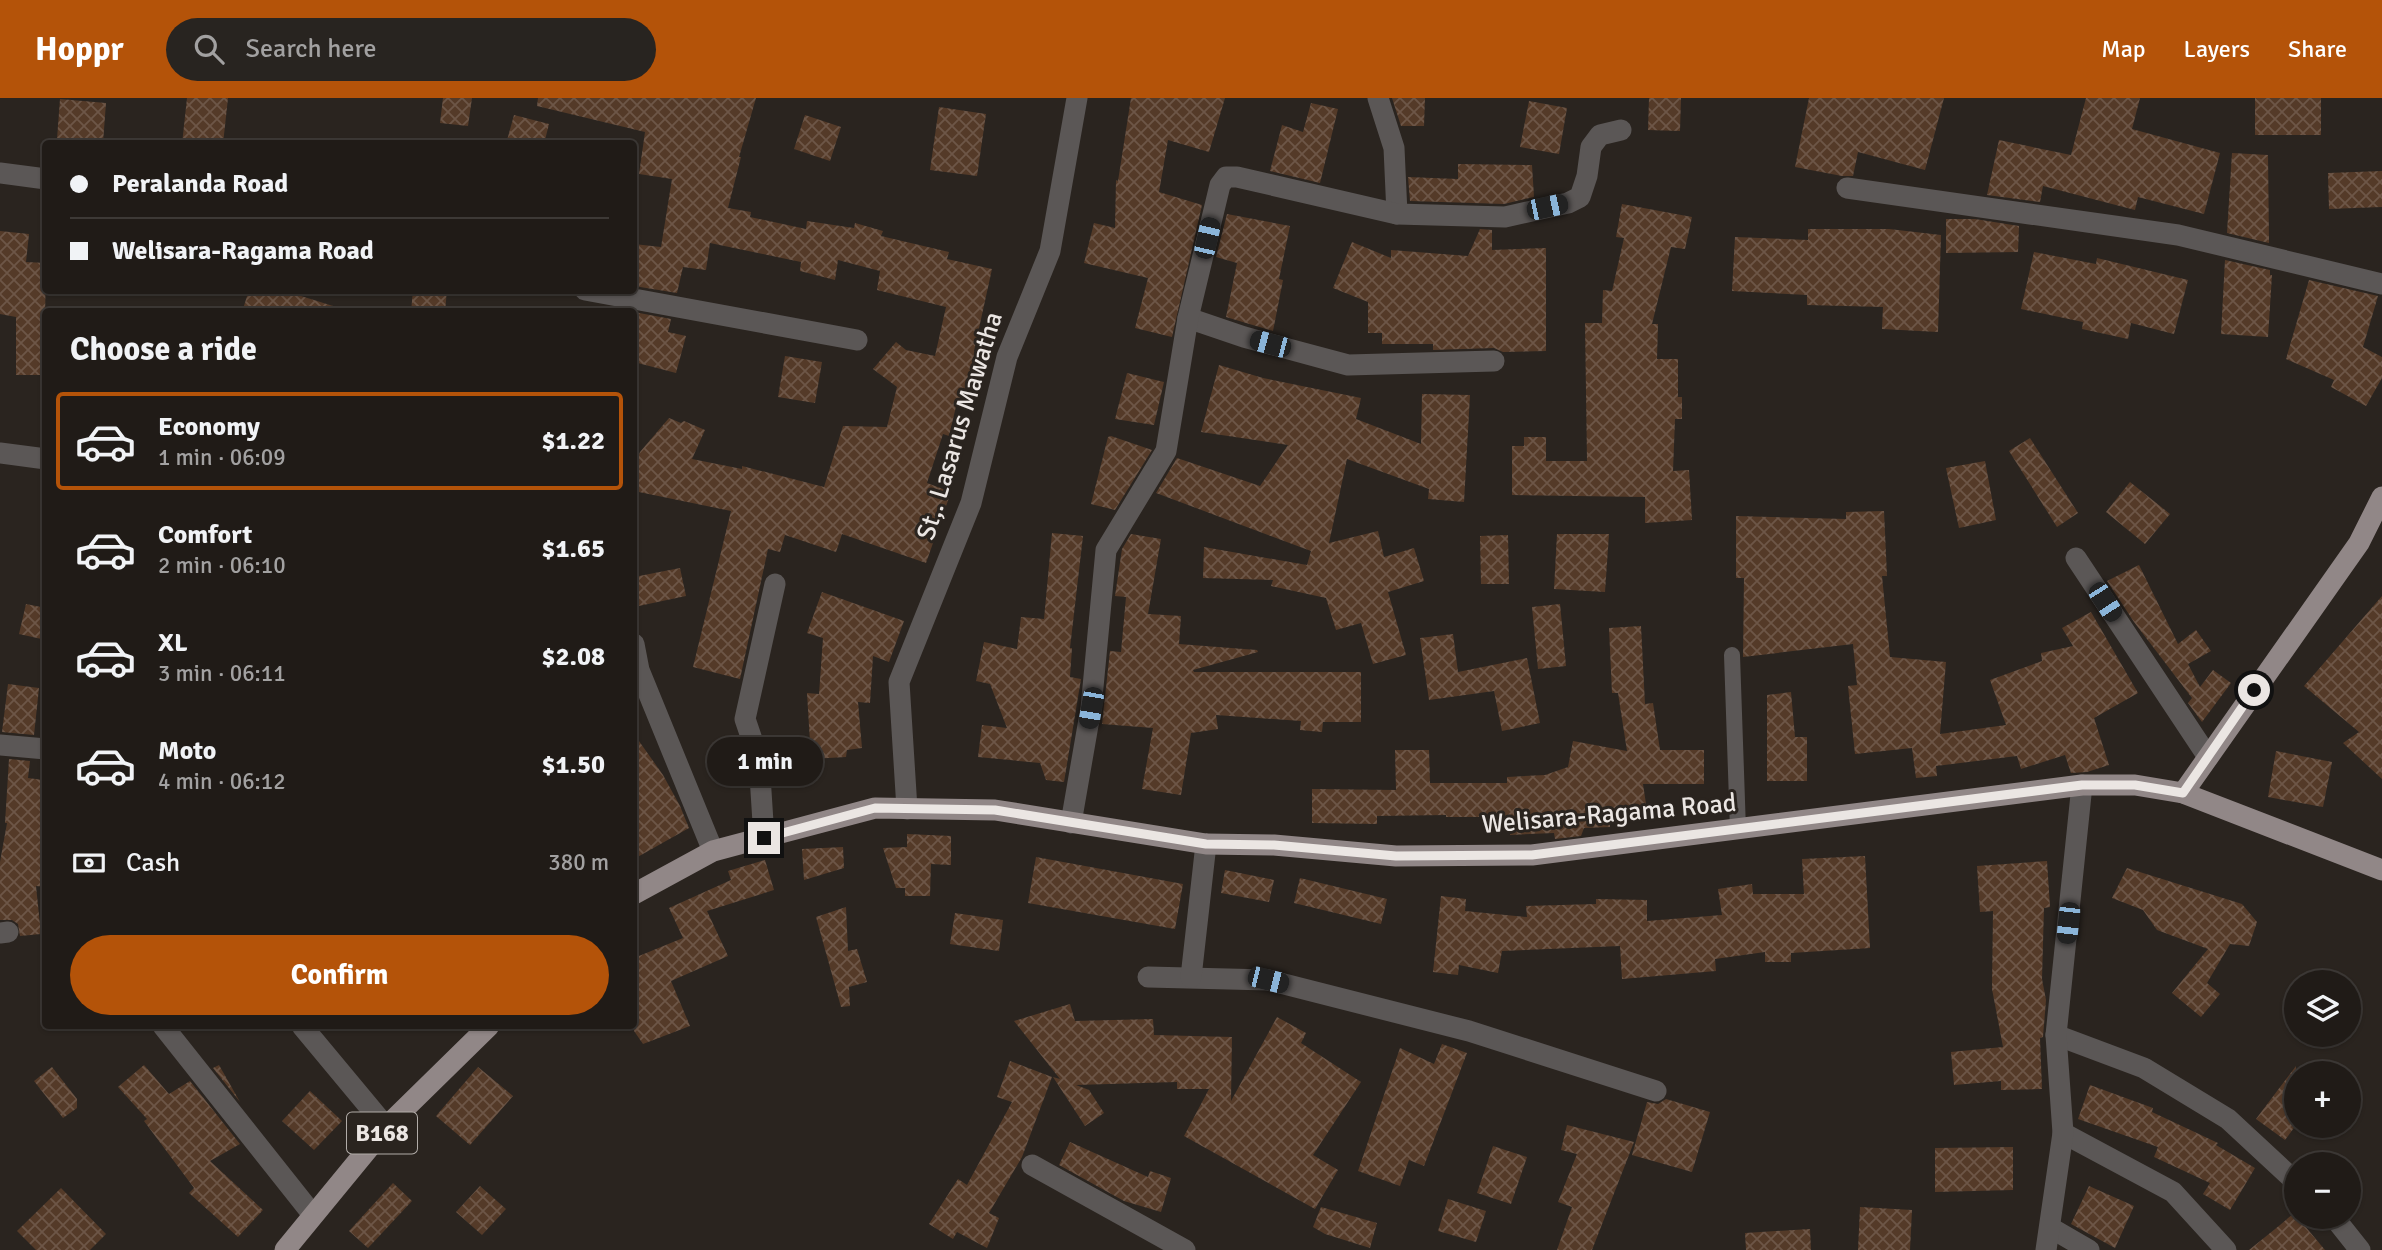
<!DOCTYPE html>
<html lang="en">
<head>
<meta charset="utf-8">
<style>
  :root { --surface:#201b17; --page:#282420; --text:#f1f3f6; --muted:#a2a1a1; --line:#3d3936; --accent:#b45309 }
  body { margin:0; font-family:Signika,sans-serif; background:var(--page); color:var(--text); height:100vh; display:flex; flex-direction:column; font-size:26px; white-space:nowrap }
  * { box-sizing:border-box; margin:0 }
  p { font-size:23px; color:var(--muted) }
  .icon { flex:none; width:38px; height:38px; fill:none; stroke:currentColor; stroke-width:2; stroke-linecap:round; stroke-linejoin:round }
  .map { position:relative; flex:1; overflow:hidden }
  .side { position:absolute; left:42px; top:210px; width:595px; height:721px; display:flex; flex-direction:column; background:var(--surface); border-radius:7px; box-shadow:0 2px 5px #0004,0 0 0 2px var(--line) }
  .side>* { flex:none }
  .banner { position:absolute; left:42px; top:42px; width:595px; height:154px; border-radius:7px; box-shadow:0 2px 5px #0004,0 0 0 2px var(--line); display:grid; align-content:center; height:154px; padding:0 28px; background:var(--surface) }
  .tools { position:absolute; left:2284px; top:872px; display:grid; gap:14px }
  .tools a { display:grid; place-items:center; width:77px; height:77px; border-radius:50%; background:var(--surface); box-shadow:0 2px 5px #0004,0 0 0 2px var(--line); font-size:35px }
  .end { position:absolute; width:32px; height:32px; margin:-16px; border:9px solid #ebe6e3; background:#111; box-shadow:0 0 0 4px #111 }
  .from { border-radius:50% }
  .bubble { position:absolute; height:49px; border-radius:24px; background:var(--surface); box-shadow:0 2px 5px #0004,0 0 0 2px var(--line); font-size:23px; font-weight:700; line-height:49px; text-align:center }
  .car { position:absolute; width:21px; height:42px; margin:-21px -10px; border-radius:9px; box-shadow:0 0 5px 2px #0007; background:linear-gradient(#222 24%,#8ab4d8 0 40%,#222 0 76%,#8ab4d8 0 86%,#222 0) }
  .banner b { display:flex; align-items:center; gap:24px; height:66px; font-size:26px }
  .banner b+b { border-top:2px solid var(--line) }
  .banner i { width:18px; height:18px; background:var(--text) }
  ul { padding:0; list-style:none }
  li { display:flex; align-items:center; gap:21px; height:98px; margin:0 14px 10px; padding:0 14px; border:4px solid transparent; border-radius:7px }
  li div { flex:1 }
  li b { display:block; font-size:26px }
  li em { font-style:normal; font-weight:700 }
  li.on { border-color:var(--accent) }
  li>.icon { width:63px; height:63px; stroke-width:1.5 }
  h2 { padding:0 28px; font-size:32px; line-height:84px }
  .pay { display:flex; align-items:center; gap:18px; height:77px; padding:0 28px; font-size:26px }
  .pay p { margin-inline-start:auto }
  .cta { display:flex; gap:14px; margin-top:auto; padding:14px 28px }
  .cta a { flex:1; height:80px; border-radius:42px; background:var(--accent); color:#fff; font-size:28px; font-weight:700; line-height:80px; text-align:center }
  header { display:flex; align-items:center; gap:42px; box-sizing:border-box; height:98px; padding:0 35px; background:var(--accent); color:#fff }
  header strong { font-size:33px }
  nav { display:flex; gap:38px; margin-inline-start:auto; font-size:24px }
  .search { width:490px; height:63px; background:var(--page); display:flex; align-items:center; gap:18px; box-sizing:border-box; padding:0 24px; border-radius:38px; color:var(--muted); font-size:26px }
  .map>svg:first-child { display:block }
  .building { fill:url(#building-cross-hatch) }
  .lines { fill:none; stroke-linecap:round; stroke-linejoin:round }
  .lane { stroke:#5b5756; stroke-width:16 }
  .street { stroke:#5b5756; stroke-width:21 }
  .primary { stroke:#918787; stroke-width:21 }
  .route { stroke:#ebe6e3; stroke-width:9 }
  .labels { text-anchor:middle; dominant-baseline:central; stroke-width:6; stroke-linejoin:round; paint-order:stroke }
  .shield { fill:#2a241f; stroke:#b1aca8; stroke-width:2 }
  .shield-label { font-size:24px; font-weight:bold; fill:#ebe6e3 }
  .street-label { font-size:26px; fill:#ebe6e3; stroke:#2a241f }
</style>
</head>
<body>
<header>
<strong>Hoppr</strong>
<div class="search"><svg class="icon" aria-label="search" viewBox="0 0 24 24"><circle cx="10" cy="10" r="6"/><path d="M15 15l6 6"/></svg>Search here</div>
<nav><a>Map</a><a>Layers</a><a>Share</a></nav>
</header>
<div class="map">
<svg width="2382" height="1152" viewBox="0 0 2382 1152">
  <defs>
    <pattern id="building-cross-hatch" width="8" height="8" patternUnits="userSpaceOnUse" patternTransform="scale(1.75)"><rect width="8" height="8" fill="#543a28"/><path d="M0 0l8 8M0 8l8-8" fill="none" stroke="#6d5647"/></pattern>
  </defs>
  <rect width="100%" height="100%" fill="#2a241f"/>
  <g class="building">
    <polygon points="187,0 228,0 223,46 182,46"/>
    <polygon points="443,0 472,0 468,28 440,25"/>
    <polygon points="538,0 756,0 739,59 741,59 728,110 751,114 750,119 806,131 807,123 854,130 855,125 883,133 881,138 949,154 947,161 992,171 974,253 982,255 973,303 958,300 949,338 943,336 927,385 951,394 926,465 842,436 836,454 785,437 780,454 768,451 740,581 693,569 731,413 634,393 634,369 640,354 669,320 681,325 684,323 705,332 692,361 742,371 742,368 824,389 843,328 887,329 897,289 873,271 896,244 906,252 935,258 946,209 877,192 880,173 838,162 835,182 800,173 801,164 710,145 706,172 683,169 677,195 634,188 634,146 661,149 672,81 639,76 645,34 537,8"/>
    <polygon points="1131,0 1225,0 1209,54 1168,42 1159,94 1202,107 1172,239 1135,230 1148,180 1084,165 1094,125 1115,130 1116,82 1118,83"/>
    <polygon points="1392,0 1425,0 1424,28 1401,28"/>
    <polygon points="1649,0 1681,0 1680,33 1648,32"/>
    <polygon points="1809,0 1944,0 1925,72 1858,54 1853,78 1842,78 1795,69"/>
    <polygon points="2086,0 2140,0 2132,31 2220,55 2204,116 2138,99 2135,112 2043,88 2040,104 1987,97 1999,42 2071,57"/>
    <rect x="2255" y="0" width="66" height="37"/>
    <polygon points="60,1 106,5 103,45 57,41"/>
    <polygon points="1529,3 1567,10 1559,56 1520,49"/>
    <polygon points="1311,5 1338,11 1320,85 1270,73 1282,27 1303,34"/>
    <polygon points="939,9 986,16 977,78 930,72"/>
    <polygon points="514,17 549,26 544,46 506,46"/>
    <polygon points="805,17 841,29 830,63 794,51"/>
    <polygon points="2232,55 2268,57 2269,145 2227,135"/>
    <polygon points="1458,66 1532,67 1534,99 1504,106 1410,103 1408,79 1458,81"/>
    <polygon points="2382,73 2382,109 2329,111 2328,75"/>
    <polygon points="1622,106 1692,119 1685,151 1671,149 1652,226 1658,226 1657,261 1678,261 1678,299 1682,299 1682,321 1675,321 1673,373 1689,372 1692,422 1645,425 1645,399 1512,397 1512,348 1524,348 1524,339 1546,339 1546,363 1587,363 1585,225 1602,225 1603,192 1612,193 1624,140 1616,139"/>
    <polygon points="1227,116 1290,128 1279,181 1283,182 1273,233 1226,219 1237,165 1216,159"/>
    <polygon points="1946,121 1975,121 2019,128 2018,154 1946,155"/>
    <polygon points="1480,131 1492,132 1492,152 1546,150 1546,253 1503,254 1494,250 1433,252 1433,246 1382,246 1382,235 1368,235 1368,204 1333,190 1352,144 1391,160 1391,152 1468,158"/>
    <polygon points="1808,131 1889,131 1941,137 1938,234 1882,231 1883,209 1807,207 1807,197 1732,193 1735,139 1808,142"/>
    <polygon points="0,133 29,136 26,164 46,165 44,277 16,277 16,219 0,216"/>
    <polygon points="2034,154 2096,166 2097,160 2188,182 2174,236 2131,225 2128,241 2082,231 2083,224 2021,211"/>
    <polygon points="2225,162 2270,172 2270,177 2272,177 2268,239 2221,236"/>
    <polygon points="2309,182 2378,198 2363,249 2382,259 2382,280 2366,308 2331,289 2334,282 2286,261"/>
    <polygon points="249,192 282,192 333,208 333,214 242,214"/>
    <polygon points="413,192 447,192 445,214 411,214"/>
    <polygon points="634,214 671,221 668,234 686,238 676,275 634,264"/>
    <polygon points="785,258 822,264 815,305 778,299"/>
    <polygon points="1219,267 1263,280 1361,300 1356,321 1421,346 1422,296 1470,297 1464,404 1428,401 1429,391 1347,361 1329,445 1378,433 1384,459 1414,450 1424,483 1388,494 1406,557 1373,566 1361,525 1336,532 1326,500 1271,488 1273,482 1203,480 1204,449 1307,467 1311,453 1156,395 1177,360 1260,388 1288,347 1201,334"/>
    <polygon points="1127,275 1164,284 1154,327 1115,321"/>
    <polygon points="1111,338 1152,352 1115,412 1091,406 1108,339"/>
    <polygon points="2030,340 2078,415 2057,429 2009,353"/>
    <polygon points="1985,363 1996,422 1959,430 1946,370"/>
    <polygon points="2130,384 2170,416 2145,446 2106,414"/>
    <polygon points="1884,413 1887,478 1882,478 1890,559 1946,564 1940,636 2006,627 1990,582 2042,563 2041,555 2073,548 2062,530 2091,514 2138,595 2094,620 2109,667 2087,674 2071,675 2065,657 2021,671 2017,658 1936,668 1937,678 1916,680 1912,650 1855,656 1848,588 1857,587 1853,546 1743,559 1744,480 1736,480 1736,418 1846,421 1846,414"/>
    <polygon points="1052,435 1083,438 1070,550 1072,550 1070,579 1081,581 1064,684 1046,682 1040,665 978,659 982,627 1007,630 990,586 976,583 984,544 1017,551 1021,519 1044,521"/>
    <polygon points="1131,436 1161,441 1148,516 1181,518 1179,546 1257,552 1258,554 1193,572 1194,574 1361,574 1361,624 1323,624 1322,634 1300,632 1301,623 1216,617 1218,631 1191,635 1181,697 1142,691 1153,630 1102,626 1110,553 1121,554 1126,499 1115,498 1122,451"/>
    <polygon points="1557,436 1609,436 1605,494 1554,491"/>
    <polygon points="1508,437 1509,486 1481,486 1480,438"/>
    <polygon points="2139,467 2178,546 2196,532 2211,553 2188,566 2200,589 2213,572 2231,585 2202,624 2188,605 2192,600 2134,524 2107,483"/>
    <polygon points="680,470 686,498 634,509 634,479"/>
    <polygon points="822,494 904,523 889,564 873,558 870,605 858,604 862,650 847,652 846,659 811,661 807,595 819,596 823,540 807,535"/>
    <polygon points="2382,498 2382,681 2343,645 2359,634 2304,588"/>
    <polygon points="26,506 46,510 46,542 19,536"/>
    <polygon points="1560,506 1566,568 1538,571 1532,509"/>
    <polygon points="1641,528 1645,606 1653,605 1660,652 1704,652 1704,686 1643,686 1648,719 1610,725 1610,729 1584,730 1581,738 1555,741 1554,735 1510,737 1509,719 1446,719 1446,717 1377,718 1377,726 1312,725 1312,691 1396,692 1395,652 1429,652 1430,685 1507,685 1507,679 1545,677 1568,669 1573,643 1627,653 1618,595 1612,595 1609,530"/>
    <polygon points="1453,536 1458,574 1527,560 1540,625 1502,633 1494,593 1429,602 1420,540"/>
    <polygon points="8,586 39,590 34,637 2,634"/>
    <polygon points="1791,594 1795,639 1807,639 1807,683 1767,683 1767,597"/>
    <polygon points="634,636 663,677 680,708 689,730 634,761"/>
    <polygon points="2276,653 2332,664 2323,709 2268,699"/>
    <polygon points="9,661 30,663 28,680 43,682 40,721 46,722 46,789 36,788 41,836 20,838 18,826 12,822 0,822 0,764 7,725 5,725"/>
    <polygon points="907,736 951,738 951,767 931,766 930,798 905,798 905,790 896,790 883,750 907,749"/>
    <polygon points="843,749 844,770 804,782 802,751"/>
    <polygon points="1865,758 1870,850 1791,855 1791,864 1765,864 1765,854 1715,861 1716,873 1622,881 1620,848 1502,853 1498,875 1459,867 1458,877 1433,874 1441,798 1466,801 1465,813 1527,819 1526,808 1596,806 1596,801 1647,802 1647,823 1722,817 1718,791 1752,786 1753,796 1804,796 1802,761"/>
    <polygon points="1036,759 1183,786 1175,831 1028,805"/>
    <polygon points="765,762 774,792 707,813 728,858 671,883 690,928 643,946 634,933 634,860 683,840 669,810 731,782 728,773"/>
    <polygon points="2047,763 2050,809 2044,810 2042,881 2046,902 2043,939 2040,940 2042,991 2001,992 2001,983 1954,987 1951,954 2003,949 1992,891 1993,813 1980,814 1977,768"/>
    <polygon points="2127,770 2242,806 2257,824 2249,848 2230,846 2207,885 2220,896 2201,919 2172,895 2208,851 2157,832 2143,812 2112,800"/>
    <polygon points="1225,772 1274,782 1269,804 1221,795"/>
    <polygon points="1300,780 1387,801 1381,826 1294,805"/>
    <polygon points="846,809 848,853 857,851 867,884 849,889 850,908 841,909 816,819"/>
    <polygon points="955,815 1003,822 999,853 950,846"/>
    <polygon points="1070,906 1075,923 1153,921 1154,937 1232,939 1231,1003 1277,919 1306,935 1301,945 1361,984 1313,1057 1338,1072 1315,1111 1184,1038 1209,991 1177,991 1177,984 1076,987 1089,992 1104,1015 1085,1028 1053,979 1060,981 1014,923"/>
    <polygon points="1442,946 1467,955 1424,1068 1409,1062 1400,1088 1358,1073 1400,950 1434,966"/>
    <polygon points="1010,963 1052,979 1022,1059 989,1115 999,1120 987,1150 957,1134 953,1141 929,1126 958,1081 967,1087 1012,1004 997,999"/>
    <polygon points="144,967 169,996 190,983 240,1046 210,1063 263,1112 238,1139 189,1095 194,1090 144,1023 147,1021 118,989"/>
    <polygon points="219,967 240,1004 213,970"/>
    <polygon points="2296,968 2296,1027 2285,1042 2256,1021"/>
    <polygon points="52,969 77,1001 77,1010 63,1020 34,983"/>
    <polygon points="478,969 513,998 470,1047 436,1018"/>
    <polygon points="2090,987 2153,1010 2152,1014 2218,1045 2216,1047 2255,1070 2230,1112 2203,1096 2210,1085 2154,1059 2158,1049 2078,1021"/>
    <polygon points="310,993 342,1023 314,1052 282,1023"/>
    <polygon points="1666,1001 1710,1014 1692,1074 1632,1057 1647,1004 1658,1006"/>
    <polygon points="1567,1027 1634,1044 1592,1152 1557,1152 1572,1109 1558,1104 1577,1056 1561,1052"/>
    <polygon points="1070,1044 1148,1079 1150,1073 1171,1080 1161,1114 1124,1103 1059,1067"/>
    <polygon points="1493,1048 1527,1059 1511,1106 1477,1095"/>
    <polygon points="2013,1049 2013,1092 1935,1094 1935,1050"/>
    <polygon points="393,1085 412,1103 368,1150 349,1133"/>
    <polygon points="480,1088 506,1111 482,1137 456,1114"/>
    <polygon points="2089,1088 2134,1108 2115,1150 2071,1126"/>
    <polygon points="61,1090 106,1136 90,1152 36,1152 17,1133"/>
    <polygon points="1448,1101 1486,1113 1476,1144 1438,1133"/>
    <polygon points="1321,1109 1377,1125 1370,1150 1325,1136 1313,1129"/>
    <polygon points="1860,1109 1912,1112 1910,1152 1858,1152"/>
    <polygon points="2294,1115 2325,1152 2249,1152 2280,1127"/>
    <polygon points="1810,1131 1811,1152 1746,1152 1745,1135"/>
  </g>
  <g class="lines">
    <polyline class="lane" points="1732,557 1738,732"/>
    <g class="street">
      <polyline points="1378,0 1394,50 1397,116"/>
      <polyline points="0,75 46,81"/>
      <polyline points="1847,90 2178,137 2382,186"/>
      <polyline points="585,192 857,242"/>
      <polyline points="1188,220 1244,239 1348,267 1494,263"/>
      <polyline points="0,355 46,361"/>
      <polyline points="2076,460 2208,659"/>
      <polyline points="634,546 639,572 713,753"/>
      <polyline points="0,647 46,651"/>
      <polyline points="907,711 899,584 971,405 1007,259 1050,153 1077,0"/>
      <polyline points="1071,725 1091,610 1106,452 1166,353 1188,220 1220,87 1226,79 1237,79 1397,116 1505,119 1568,105 1580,99 1587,78 1591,49 1600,37 1621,32"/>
      <polyline points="764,740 759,662 745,621 775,486"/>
      <polyline points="0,835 8,834"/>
      <polyline points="1148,879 1268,882 1469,933 1656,993"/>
      <polyline points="1191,879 1206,746"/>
      <polyline points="163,928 313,1117"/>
      <polyline points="302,928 386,1029"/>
      <polyline points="2056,937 2144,970 2228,1021 2296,1084"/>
      <polyline points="2063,1035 2173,1094 2226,1152"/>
      <polyline points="1032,1067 1185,1152"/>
      <polyline points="2333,1118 2360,1152"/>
      <polyline points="2051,1130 2089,1152"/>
      <polyline points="2046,1152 2063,1035 2056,937 2082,687"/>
    </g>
    <g class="primary">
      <polyline points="2183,695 2359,445 2382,399"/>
      <polyline points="634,796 713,753 875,710 995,712 1206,746 1274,747 1396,758 1532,757 2082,687 2135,687 2183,695 2382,772"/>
      <polyline points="285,1152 386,1029 489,928"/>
    </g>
  </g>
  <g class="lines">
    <polyline class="route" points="764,740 875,710 995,712 1206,746 1274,747 1396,758 1532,757 2082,687 2135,687 2183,695 2254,592"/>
  </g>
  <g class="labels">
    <rect class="shield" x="347" y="1014.5" width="70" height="41" rx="5"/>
    <g class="shield-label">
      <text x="382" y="1035">B168</text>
    </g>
    <g class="street-label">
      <text transform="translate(960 328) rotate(-73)">St,. Lasarus Mawatha</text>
      <text transform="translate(1609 716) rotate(-5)">Welisara-Ragama Road</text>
    </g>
  </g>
</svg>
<div class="tools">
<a><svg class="icon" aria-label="layers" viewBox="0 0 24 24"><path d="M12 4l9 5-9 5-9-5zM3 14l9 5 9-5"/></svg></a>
<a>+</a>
<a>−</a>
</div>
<i class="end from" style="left:2254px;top:592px"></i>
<i class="end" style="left:764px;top:740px"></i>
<div class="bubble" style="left:707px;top:639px;width:116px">1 min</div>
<i class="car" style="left:1547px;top:109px;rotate:78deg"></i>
<i class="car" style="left:1207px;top:140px;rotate:13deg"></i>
<i class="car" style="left:1270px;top:246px;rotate:285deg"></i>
<i class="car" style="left:2105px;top:504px;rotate:147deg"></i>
<i class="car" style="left:1091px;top:610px;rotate:190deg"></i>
<i class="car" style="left:2068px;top:825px;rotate:186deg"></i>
<i class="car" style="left:1268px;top:882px;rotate:104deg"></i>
<div class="banner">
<b><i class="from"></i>Peralanda Road</b>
<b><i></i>Welisara-Ragama Road</b>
</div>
<section class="side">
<h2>Choose a ride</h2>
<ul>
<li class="on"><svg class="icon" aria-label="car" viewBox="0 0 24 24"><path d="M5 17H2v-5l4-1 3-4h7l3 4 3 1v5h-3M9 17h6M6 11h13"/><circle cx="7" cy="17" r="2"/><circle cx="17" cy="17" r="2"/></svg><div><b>Economy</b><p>1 min · 06:09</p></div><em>$1.22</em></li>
<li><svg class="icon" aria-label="car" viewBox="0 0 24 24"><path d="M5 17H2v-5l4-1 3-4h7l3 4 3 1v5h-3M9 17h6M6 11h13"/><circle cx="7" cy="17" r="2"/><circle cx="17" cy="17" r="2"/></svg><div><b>Comfort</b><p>2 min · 06:10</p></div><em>$1.65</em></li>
<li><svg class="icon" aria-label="car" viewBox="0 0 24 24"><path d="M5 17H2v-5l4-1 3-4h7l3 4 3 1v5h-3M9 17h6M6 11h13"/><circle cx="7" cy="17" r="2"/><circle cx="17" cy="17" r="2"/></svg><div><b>XL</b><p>3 min · 06:11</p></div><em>$2.08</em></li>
<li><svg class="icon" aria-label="car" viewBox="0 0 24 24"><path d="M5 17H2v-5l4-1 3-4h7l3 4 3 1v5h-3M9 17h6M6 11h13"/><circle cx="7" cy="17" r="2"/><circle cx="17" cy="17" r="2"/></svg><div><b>Moto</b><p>4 min · 06:12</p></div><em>$1.50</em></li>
</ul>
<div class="pay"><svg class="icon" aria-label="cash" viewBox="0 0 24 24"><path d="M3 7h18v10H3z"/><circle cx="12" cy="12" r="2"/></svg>Cash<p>380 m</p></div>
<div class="cta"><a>Confirm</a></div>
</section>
</div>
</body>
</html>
